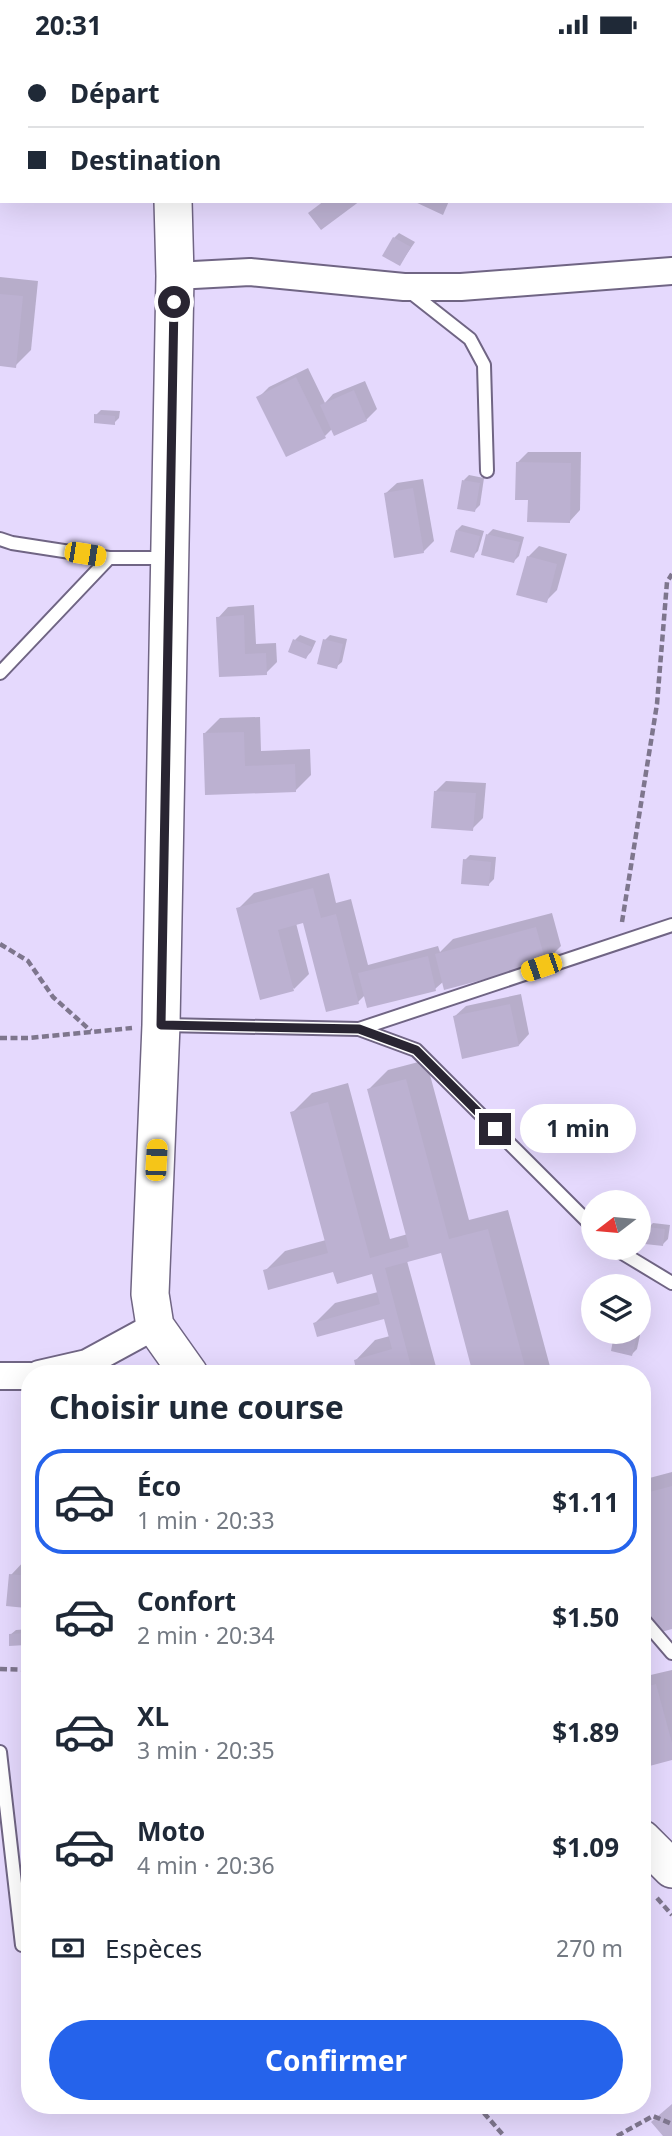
<!DOCTYPE html>
<html lang="fr">
<head>
<meta charset="utf-8">
<style>
  :root { --surface:#fff; --page:#f6f6f7; --text:#1f2937; --muted:#747a83; --line:#e0e1e3; --accent:#2563eb }
  body { margin:0; font-family:"Noto Sans",sans-serif; background:var(--page); color:var(--text); height:100vh; display:flex; flex-direction:column; font-size:26px; white-space:nowrap }
  * { box-sizing:border-box; margin:0 }
  p { font-size:23px; color:var(--muted) }
  .icon { flex:none; width:38px; height:38px; fill:none; stroke:currentColor; stroke-width:2; stroke-linecap:round; stroke-linejoin:round }
  .map { position:relative; flex:1; overflow:hidden }
  .drawer { position:absolute; left:21px; top:1316px; width:630px; height:749px; display:flex; flex-direction:column; background:var(--surface); border-radius:28px; box-shadow:0 7px 28px #0002 }
  .drawer>* { flex:none }
  .guide { position:absolute; left:0px; top:0px; width:672px; height:154px; box-shadow:0 7px 28px #0002; display:grid; align-content:center; height:154px; padding:0 28px; background:var(--surface) }
  .needle { width:46px; rotate:254deg }
  .buttons { position:absolute; left:581px; top:1141px; display:grid; gap:14px }
  .buttons a { display:grid; place-items:center; width:70px; height:70px; border-radius:50%; background:var(--surface); box-shadow:0 7px 28px #0002; font-size:35px }
  .end { position:absolute; width:32px; height:32px; margin:-16px; border:9px solid #292532; background:#fff; box-shadow:0 0 0 4px #fff }
  .from { border-radius:50% }
  .bubble { position:absolute; height:49px; border-radius:24px; background:var(--surface); box-shadow:0 7px 28px #0002; font-size:23px; font-weight:700; line-height:49px; text-align:center }
  .car { position:absolute; width:21px; height:42px; margin:-21px -10px; border-radius:9px; box-shadow:0 0 5px 2px #0007; background:linear-gradient(#f5c518 24%,#345 0 40%,#f5c518 0 76%,#345 0 86%,#f5c518 0) }
  .guide b { display:flex; align-items:center; gap:24px; height:66px; font-size:26px }
  .guide b+b { border-top:2px solid var(--line) }
  .guide i { width:18px; height:18px; background:var(--text) }
  ul { padding:0; list-style:none }
  li { display:flex; align-items:center; gap:21px; height:105px; margin:0 14px 10px; padding:0 14px; border:4px solid transparent; border-radius:28px }
  li div { flex:1 }
  li b { display:block; font-size:26px }
  li em { font-style:normal; font-weight:700 }
  li.on { border-color:var(--accent) }
  li>.icon { width:63px; height:63px; stroke-width:1.5 }
  h2 { padding:0 28px; font-size:32px; line-height:84px }
  .pay { display:flex; align-items:center; gap:18px; height:77px; padding:0 28px; font-size:26px }
  .pay p { margin-inline-start:auto }
  .cta { display:flex; gap:14px; margin-top:auto; padding:14px 28px }
  .cta a { flex:1; height:80px; border-radius:42px; background:var(--accent); color:#fff; font-size:28px; font-weight:700; line-height:80px; text-align:center }
  .status { display:flex; justify-content:space-between; align-items:center; height:49px; padding:0 35px; background:var(--surface); direction:ltr }
  .status svg { height:19px; fill:currentColor }
  .map>svg:first-child { display:block }
  .shadow { fill:#0003 }
  .building { fill:#bcb1d1 }
  .lines { fill:none; stroke-linecap:round; stroke-linejoin:round }
  .lane-casing { stroke:#706584; stroke-width:16 }
  .street-casing { stroke:#706584; stroke-width:30 }
  .secondary-casing { stroke:#706584; stroke-width:40 }
  .path { stroke:#7e768d; stroke-width:4.5; stroke-dasharray:7 3.5; stroke-linecap:butt }
  .lane { stroke:#fff; stroke-width:12 }
  .street { stroke:#fff; stroke-width:26 }
  .secondary { stroke:#fff; stroke-width:37 }
  .route { stroke:#292532; stroke-width:9 }
</style>
</head>
<body>
<div class="status"><b>20:31</b><svg viewBox="0 0 49 12"><path d="M0 12V9h3v3zM5 12V6h3v6zM10 12V3h3v9zM15 12V0h3v12zM26 1h20v11H26zM47 4h2v5h-2z"/></svg></div>
<div class="map">
<svg width="672" height="2087" viewBox="0 0 672 2087">
  <rect width="100%" height="100%" fill="#e5d9fd"/>
  <g class="shadow">
    <polygon points="399,184 415,193 400,215 394,189"/>
    <polygon points="0,228 38,232 31,301 15,317 0,315"/>
    <polygon points="308,319 325,354 333,345 365,332 377,360 366,371 333,379 325,387 258,349 269,338"/>
    <polygon points="101,361 120,362 119,369 114,374 96,366"/>
    <polygon points="528,403 581,403 580,461 570,472 530,450 517,414"/>
    <polygon points="469,426 484,429 480,456 475,461 464,431"/>
    <polygon points="423,430 434,492 423,503 386,444 397,434"/>
    <polygon points="462,476 484,482 478,502 473,507 457,481"/>
    <polygon points="493,480 524,488 519,507 514,512 483,505 488,485"/>
    <polygon points="539,497 567,505 557,541 546,552 528,508"/>
    <polygon points="254,556 256,595 276,594 277,613 266,624 220,626 218,569 228,558"/>
    <polygon points="300,586 316,592 311,603 306,608 295,591"/>
    <polygon points="330,586 347,590 342,613 336,618 325,591"/>
    <polygon points="260,668 261,702 310,700 311,726 295,742 206,745 204,685 220,669"/>
    <polygon points="446,732 486,734 483,769 472,780 435,743"/>
    <polygon points="470,806 496,808 494,830 489,835 465,811"/>
    <polygon points="329,824 336,854 351,850 368,916 438,897 440,903 453,890 552,864 561,897 545,913 444,932 435,940 365,946 358,953 304,872 296,874 309,925 294,940 238,860 254,844"/>
    <polygon points="521,945 529,985 519,996 455,967 466,957"/>
    <polygon points="426,1011 469,1171 508,1161 552,1325 475,1325 442,1202 407,1212 438,1325 359,1325 356,1311 375,1291 390,1287 385,1268 315,1274 335,1254 378,1243 373,1223 265,1222 285,1202 326,1191 292,1064 312,1044 348,1034 390,1190 408,1185 369,1040 388,1021"/>
    <polygon points="653,1174 670,1176 668,1190 663,1195 648,1179"/>
    <polygon points="620,1283 640,1286 637,1300 632,1305 616,1287"/>
    <polygon points="672,1423 672,1578 642,1552 642,1431"/>
    <polygon points="26,1510 30,1511 30,1574 28,1557 11,1526"/>
    <polygon points="30,1580 30,1590 26,1594 10,1586 16,1581"/>
    <polygon points="672,1621 672,1709 642,1717 642,1628"/>
  </g>
  <g class="building">
    <polygon points="324,152 360,152 321,181 308,164"/>
    <polygon points="413,152 449,152 443,166"/>
    <polygon points="393,188 411,198 400,217 382,207"/>
    <polygon points="0,245 23,247 16,319 0,317"/>
    <polygon points="296,328 326,389 286,408 256,348"/>
    <polygon points="354,341 367,372 334,387 320,356"/>
    <polygon points="94,365 115,367 115,376 94,374"/>
    <polygon points="516,413 571,414 570,474 527,473 528,451 515,451"/>
    <polygon points="462,431 480,434 475,463 457,460"/>
    <polygon points="413,439 424,504 394,509 384,444"/>
    <polygon points="456,481 480,487 474,509 450,503"/>
    <polygon points="486,485 520,493 514,514 481,506"/>
    <polygon points="527,507 557,515 547,554 516,546"/>
    <polygon points="244,566 245,605 266,604 267,626 219,628 216,568"/>
    <polygon points="293,590 312,598 306,610 288,603"/>
    <polygon points="323,590 343,595 337,620 317,615"/>
    <polygon points="244,683 245,717 295,715 296,743 205,746 203,684"/>
    <polygon points="434,742 476,744 473,782 431,779"/>
    <polygon points="463,810 491,813 489,837 461,835"/>
    <polygon points="313,839 321,869 336,865 359,955 326,963 303,874 278,881 294,942 260,951 236,859"/>
    <polygon points="536,878 546,914 444,941 435,905"/>
    <polygon points="428,907 436,942 367,959 358,924"/>
    <polygon points="510,955 519,997 462,1010 453,967"/>
    <polygon points="406,1030 449,1190 488,1180 527,1325 473,1325 441,1204 385,1219 413,1325 357,1325 354,1311 392,1300 384,1270 317,1288 313,1274 380,1255 372,1225 337,1235 333,1223 268,1241 263,1221 328,1204 290,1063 328,1053 370,1209 409,1198 367,1040"/>
    <polygon points="646,1178 665,1180 663,1197 645,1195"/>
    <polygon points="614,1286 636,1291 632,1307 611,1302"/>
    <polygon points="672,1437 672,1580 650,1586 642,1559 642,1445"/>
    <polygon points="9,1525 30,1527 30,1575 25,1575 26,1559 6,1557"/>
    <polygon points="26,1584 26,1596 9,1597 9,1585"/>
    <polygon points="656,1635 672,1694 672,1711 642,1719 642,1639"/>
    <polygon points="672,2055 672,2087 663,2087 651,2073"/>
  </g>
  <g class="lines">
    <g class="lane-casing">
      <g id="lane">
        <polyline points="409,242 470,290 484,316 487,422"/>
        <polyline points="0,490 12,494 109,509 165,509"/>
        <polyline points="0,624 109,509"/>
        <polyline points="164,976 359,980 672,876"/>
        <polyline points="359,980 416,1001 593,1178"/>
        <polyline points="614,1199 672,1234"/>
        <polyline points="642,1569 672,1604"/>
        <polyline points="0,1703 22,1896"/>
      </g>
    </g>
    <g class="street-casing">
      <g id="street">
        <polyline points="175,227 250,223 404,238 461,238 672,222"/>
        <polyline points="39,1325 87,1314 155,1277"/>
        <polyline points="0,1327 30,1327"/>
      </g>
    </g>
    <g class="secondary-casing">
      <g id="secondary">
        <polyline points="0,1 2,2"/>
        <polyline points="174,2 174,0"/>
        <polyline points="173,152 175,227 161,976 150,1245 155,1277 189,1325"/>
        <polyline points="642,1790 672,1820"/>
      </g>
    </g>
    <g class="path">
      <polyline points="622,873 657,655 667,533 672,525"/>
      <polyline points="0,895 28,912 53,948 91,982"/>
      <polyline points="0,989 29,989 132,979"/>
      <polyline points="0,1620 30,1621"/>
      <polyline points="657,1849 672,1866"/>
      <polyline points="477,2056 504,2087"/>
      <polyline points="617,2087 653,2067 672,2075"/>
    </g>
    <use href="#lane" class="lane"/>
    <use href="#street" class="street"/>
    <use href="#secondary" class="secondary"/>
  </g>
  <g class="lines">
    <polyline class="route" points="174,253 161,976 359,980 416,1001 495,1080"/>
  </g>
</svg>
<div class="buttons">
<a><svg class="needle" viewBox="-14 -14 28 28"><path d="M0-13l5 13h-10z" fill="#e53935"/><path d="M0 13l5-13h-10z" fill="#747a83"/></svg></a>
<a><svg class="icon" aria-label="layers" viewBox="0 0 24 24"><path d="M12 4l9 5-9 5-9-5zM3 14l9 5 9-5"/></svg></a>
</div>
<i class="end from" style="left:174px;top:253px"></i>
<i class="end" style="left:495px;top:1080px"></i>
<div class="bubble" style="left:520px;top:1055px;width:116px">1 min</div>
<i class="car" style="left:85px;top:505px;rotate:99deg"></i>
<i class="car" style="left:541px;top:918px;rotate:251deg"></i>
<i class="car" style="left:156px;top:1111px;rotate:3deg"></i>
<div class="guide">
<b><i class="from"></i>Départ</b>
<b><i></i>Destination</b>
</div>
<section class="drawer">
<h2>Choisir une course</h2>
<ul>
<li class="on"><svg class="icon" aria-label="car" viewBox="0 0 24 24"><path d="M5 17H2v-5l4-1 3-4h7l3 4 3 1v5h-3M9 17h6M6 11h13"/><circle cx="7" cy="17" r="2"/><circle cx="17" cy="17" r="2"/></svg><div><b>Éco</b><p>1 min · 20:33</p></div><em>$1.11</em></li>
<li><svg class="icon" aria-label="car" viewBox="0 0 24 24"><path d="M5 17H2v-5l4-1 3-4h7l3 4 3 1v5h-3M9 17h6M6 11h13"/><circle cx="7" cy="17" r="2"/><circle cx="17" cy="17" r="2"/></svg><div><b>Confort</b><p>2 min · 20:34</p></div><em>$1.50</em></li>
<li><svg class="icon" aria-label="car" viewBox="0 0 24 24"><path d="M5 17H2v-5l4-1 3-4h7l3 4 3 1v5h-3M9 17h6M6 11h13"/><circle cx="7" cy="17" r="2"/><circle cx="17" cy="17" r="2"/></svg><div><b>XL</b><p>3 min · 20:35</p></div><em>$1.89</em></li>
<li><svg class="icon" aria-label="car" viewBox="0 0 24 24"><path d="M5 17H2v-5l4-1 3-4h7l3 4 3 1v5h-3M9 17h6M6 11h13"/><circle cx="7" cy="17" r="2"/><circle cx="17" cy="17" r="2"/></svg><div><b>Moto</b><p>4 min · 20:36</p></div><em>$1.09</em></li>
</ul>
<div class="pay"><svg class="icon" aria-label="cash" viewBox="0 0 24 24"><path d="M3 7h18v10H3z"/><circle cx="12" cy="12" r="2"/></svg>Espèces<p>270 m</p></div>
<div class="cta"><a>Confirmer</a></div>
</section>
</div>
</body>
</html>
